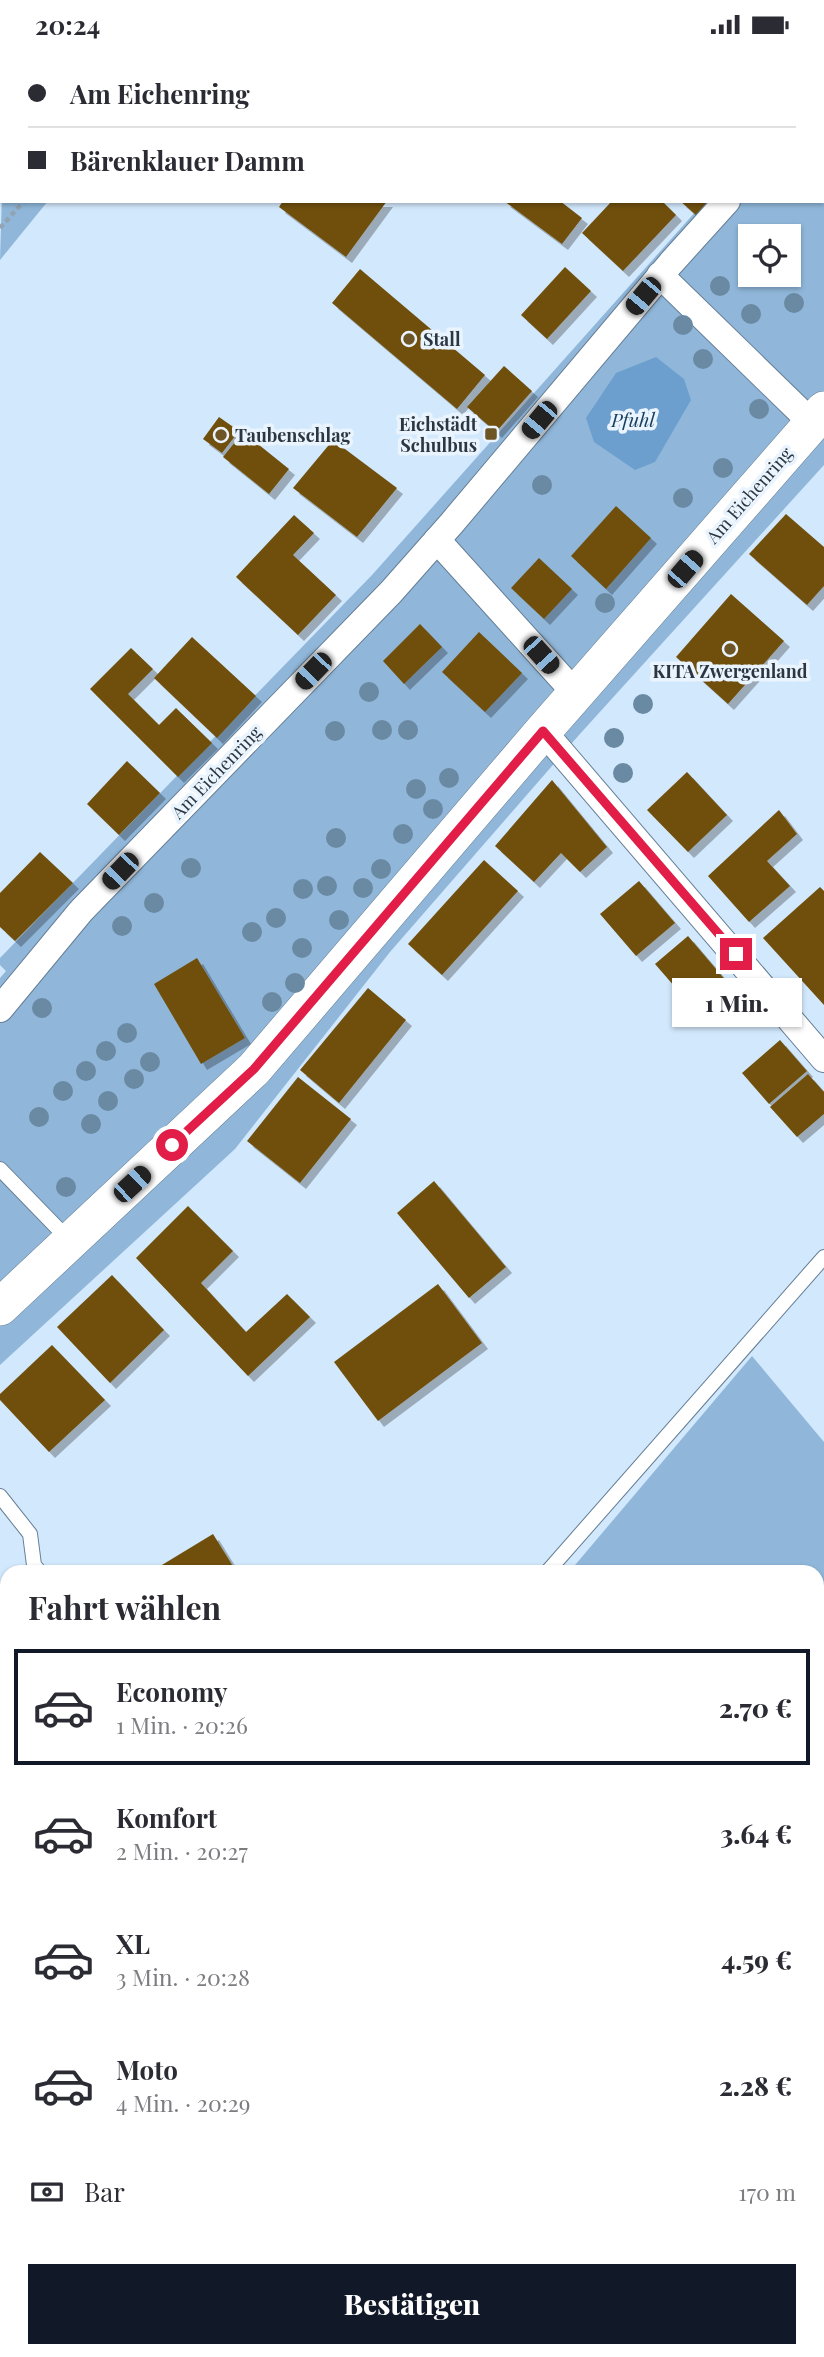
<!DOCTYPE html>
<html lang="de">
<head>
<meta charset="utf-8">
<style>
  :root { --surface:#fff; --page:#f7f7f7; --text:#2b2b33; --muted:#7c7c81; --line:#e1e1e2; --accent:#111827 }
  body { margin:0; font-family:"Playfair Display",serif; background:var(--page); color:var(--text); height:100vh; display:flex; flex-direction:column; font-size:26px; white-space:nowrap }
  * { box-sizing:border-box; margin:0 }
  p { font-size:23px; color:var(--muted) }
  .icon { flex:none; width:38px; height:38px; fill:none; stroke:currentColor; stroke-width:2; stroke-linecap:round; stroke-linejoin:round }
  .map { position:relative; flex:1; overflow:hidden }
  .side { position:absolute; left:0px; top:1516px; width:824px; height:793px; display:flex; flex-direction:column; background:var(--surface); border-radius:21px 21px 0 0; box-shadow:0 2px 5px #0004 }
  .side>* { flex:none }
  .banner { position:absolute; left:0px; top:0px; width:824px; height:154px; box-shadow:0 2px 5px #0004; display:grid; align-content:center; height:154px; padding:0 28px; background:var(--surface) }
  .tools { position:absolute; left:738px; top:175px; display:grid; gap:14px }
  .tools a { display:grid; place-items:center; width:63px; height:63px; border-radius:0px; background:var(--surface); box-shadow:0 2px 5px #0004; font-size:35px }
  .end { position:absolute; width:32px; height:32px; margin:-16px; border:9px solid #e11d48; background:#fff; box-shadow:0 0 0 4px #fff }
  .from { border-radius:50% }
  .bubble { position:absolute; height:49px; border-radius:0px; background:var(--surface); box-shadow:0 2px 5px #0004; font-size:23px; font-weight:800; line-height:49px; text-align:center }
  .car { position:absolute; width:21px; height:42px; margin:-21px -10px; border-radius:9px; box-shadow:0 0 5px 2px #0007; background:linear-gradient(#222 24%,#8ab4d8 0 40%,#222 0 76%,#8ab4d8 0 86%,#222 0) }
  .banner b { display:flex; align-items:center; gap:24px; height:66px; font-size:26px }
  .banner b+b { border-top:2px solid var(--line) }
  .banner i { width:18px; height:18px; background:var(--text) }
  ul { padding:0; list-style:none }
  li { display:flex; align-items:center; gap:21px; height:116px; margin:0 14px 10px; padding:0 14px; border:4px solid transparent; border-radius:0px }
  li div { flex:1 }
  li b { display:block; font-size:26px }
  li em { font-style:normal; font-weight:800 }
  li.current { border-color:var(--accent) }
  li>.icon { width:63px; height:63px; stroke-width:1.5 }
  h2 { padding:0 28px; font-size:32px; line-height:84px }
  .pay { display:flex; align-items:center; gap:18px; height:77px; padding:0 28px; font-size:26px }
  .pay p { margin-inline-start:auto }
  .button { display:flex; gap:14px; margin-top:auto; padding:14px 28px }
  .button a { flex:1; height:80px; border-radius:0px; background:var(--accent); color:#fff; font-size:28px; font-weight:800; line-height:80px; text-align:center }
  .status { display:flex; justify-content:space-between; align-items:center; height:49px; padding:0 35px; background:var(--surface); direction:ltr }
  .status svg { height:19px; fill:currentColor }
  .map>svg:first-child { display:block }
  .green { fill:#90b7da; fill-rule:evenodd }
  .water { fill:#6c9fce }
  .building { fill:#6f500c; filter:url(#shadow) }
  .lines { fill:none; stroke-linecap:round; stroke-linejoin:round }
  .lane-casing { stroke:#657e95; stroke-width:16 }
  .street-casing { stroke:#657e95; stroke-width:28 }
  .secondary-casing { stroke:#657e95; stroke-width:38 }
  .path { stroke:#92a3b3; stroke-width:4.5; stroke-dasharray:5 3.5; stroke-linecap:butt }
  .lane { stroke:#fff; stroke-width:14 }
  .street { stroke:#fff; stroke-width:26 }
  .secondary { stroke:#fff; stroke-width:37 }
  .tree { fill:#6a89a3 }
  .route { stroke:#e11d48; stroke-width:9 }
  .poi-dot { fill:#6e5526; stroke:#e9f4fe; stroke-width:2.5 }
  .labels { text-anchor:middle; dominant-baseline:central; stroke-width:7; stroke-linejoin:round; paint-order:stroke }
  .poi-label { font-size:18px; font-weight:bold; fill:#2c3640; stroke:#e9f4fe; text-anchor:start }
  .street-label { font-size:18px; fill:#2c3640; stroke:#e9f4fe }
  .water-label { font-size:19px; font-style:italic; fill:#163d5d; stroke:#e9f4fe }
</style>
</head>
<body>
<div class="status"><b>20:24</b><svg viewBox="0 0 49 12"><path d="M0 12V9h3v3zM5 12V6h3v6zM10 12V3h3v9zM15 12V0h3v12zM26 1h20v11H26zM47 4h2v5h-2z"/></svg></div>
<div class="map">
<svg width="824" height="2308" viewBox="0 0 824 2308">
  <defs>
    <filter id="shadow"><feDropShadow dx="6" dy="6" stdDeviation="0" flood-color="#0004"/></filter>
  </defs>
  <rect width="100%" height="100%" fill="#d2e8fc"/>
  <g class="green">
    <path d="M824,21V416L579,686L390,903L235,1100L0,1316V929L6,922L0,916V909L372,526L705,152H822ZM751,187H789V226H751Z"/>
    <polygon points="2,144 2,152 48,152 0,211"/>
    <polygon points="752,1307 824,1393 824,2308 277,2308 274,2301 817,2301 817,1522 570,1522"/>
  </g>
  <g class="water">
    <polygon points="656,308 684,330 691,351 655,413 635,421 594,393 586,369 616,324"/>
    <polygon points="7,2068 7,2301 274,2301 277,2308 0,2308 0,2071"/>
  </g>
  <g class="building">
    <polygon points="283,152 387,152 346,208 279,158"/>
    <polygon points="504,152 560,152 582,169 562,195"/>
    <polygon points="612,152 662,152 676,166 623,222 582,184"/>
    <polygon points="680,152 708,152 696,166"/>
    <polygon points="565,218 591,242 547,290 521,266"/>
    <polygon points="360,220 485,326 457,360 332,254"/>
    <polygon points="504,317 532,342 496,383 467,358"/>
    <polygon points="219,368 239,382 222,404 203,390"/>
    <polygon points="243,383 289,420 269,445 223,408"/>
    <polygon points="333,391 397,439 357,488 293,439"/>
    <polygon points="616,457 651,489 606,540 571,507"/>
    <polygon points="786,465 824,498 824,537 807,556 749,505"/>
    <polygon points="294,466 314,484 293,506 336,546 298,586 236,528"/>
    <polygon points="539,509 572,540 544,570 511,539"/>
    <polygon points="731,545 784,592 728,655 676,608"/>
    <polygon points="420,575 442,598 404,635 383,612"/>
    <polygon points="479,583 522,624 485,663 442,623"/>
    <polygon points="192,588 256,647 217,689 154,629"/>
    <polygon points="131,599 153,620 128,645 159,676 176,659 212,694 178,728 90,640"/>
    <polygon points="127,712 160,744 119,786 87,755"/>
    <polygon points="687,723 727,766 688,803 647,761"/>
    <polygon points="552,731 607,798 580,823 561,804 534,833 495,797"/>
    <polygon points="779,761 797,785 767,812 790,837 749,873 708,827"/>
    <polygon points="40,803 73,834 15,892 0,878 0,844"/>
    <polygon points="484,811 518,842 442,926 408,895"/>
    <polygon points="639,832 675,874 636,907 600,865"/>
    <polygon points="820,838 824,842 824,956 763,889"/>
    <polygon points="688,887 733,940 701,968 655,915"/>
    <polygon points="197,909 245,989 201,1015 154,935"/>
    <polygon points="368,939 406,971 339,1054 300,1021"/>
    <polygon points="780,991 807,1022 769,1055 742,1024"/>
    <polygon points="808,1025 824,1043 824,1065 797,1088 770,1058"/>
    <polygon points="298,1028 351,1070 300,1134 247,1092"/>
    <polygon points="434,1132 506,1218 469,1249 397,1164"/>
    <polygon points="188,1157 233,1202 201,1234 246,1283 287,1245 310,1268 248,1327 136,1209"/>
    <polygon points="112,1226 164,1281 110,1334 57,1278"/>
    <polygon points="438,1235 482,1294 378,1372 334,1313"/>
    <polygon points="52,1296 105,1351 49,1403 0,1351 0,1345"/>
    <polygon points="213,1485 236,1522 152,1522"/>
    <polygon points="0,1583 7,1592 7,1668 0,1659"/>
  </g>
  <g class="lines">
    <g class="lane-casing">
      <g id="lane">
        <polyline points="0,1120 69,1191"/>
        <polyline points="0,1447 30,1485 34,1516 39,1522"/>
        <polyline points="548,1522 824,1208"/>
      </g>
    </g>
    <g class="street-casing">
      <g id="street">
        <polyline points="822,47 824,45"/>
        <polyline points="660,226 812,374"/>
        <polyline points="437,491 576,645"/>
        <polyline points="543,682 824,1010"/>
        <polyline points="0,960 81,862 391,543 452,474 671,214 727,152"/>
      </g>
    </g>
    <g class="secondary-casing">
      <polyline id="secondary" points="0,1258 254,1020 543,682 824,361"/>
    </g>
    <g class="path">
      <polyline points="151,2 153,0"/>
      <polyline points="0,179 24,152"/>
    </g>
    <use href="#lane" class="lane"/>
    <use href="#street" class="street"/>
    <use href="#secondary" class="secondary"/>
  </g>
  <g class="tree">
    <circle cx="720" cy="237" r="10"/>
    <circle cx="794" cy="254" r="10"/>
    <circle cx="751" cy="265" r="10"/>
    <circle cx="683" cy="276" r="10"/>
    <circle cx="703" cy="310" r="10"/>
    <circle cx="759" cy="360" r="10"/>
    <circle cx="723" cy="419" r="10"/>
    <circle cx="542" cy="436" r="10"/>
    <circle cx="683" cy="449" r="10"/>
    <circle cx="605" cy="554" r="10"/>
    <circle cx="369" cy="643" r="10"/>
    <circle cx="643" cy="655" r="10"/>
    <circle cx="382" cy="681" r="10"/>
    <circle cx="408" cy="681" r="10"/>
    <circle cx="335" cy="682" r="10"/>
    <circle cx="614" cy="689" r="10"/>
    <circle cx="623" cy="724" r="10"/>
    <circle cx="449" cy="729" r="10"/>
    <circle cx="416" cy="740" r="10"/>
    <circle cx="433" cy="760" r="10"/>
    <circle cx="403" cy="785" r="10"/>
    <circle cx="336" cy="789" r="10"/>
    <circle cx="191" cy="819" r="10"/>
    <circle cx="381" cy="820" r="10"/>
    <circle cx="327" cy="837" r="10"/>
    <circle cx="363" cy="839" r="10"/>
    <circle cx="303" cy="840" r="10"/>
    <circle cx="154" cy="854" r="10"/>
    <circle cx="276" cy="869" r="10"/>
    <circle cx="339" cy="871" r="10"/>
    <circle cx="122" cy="877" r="10"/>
    <circle cx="252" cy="883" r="10"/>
    <circle cx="302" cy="899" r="10"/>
    <circle cx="295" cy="934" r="10"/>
    <circle cx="272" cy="953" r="10"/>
    <circle cx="42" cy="959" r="10"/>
    <circle cx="127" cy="984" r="10"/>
    <circle cx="106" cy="1002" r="10"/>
    <circle cx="150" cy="1013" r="10"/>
    <circle cx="86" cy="1022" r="10"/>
    <circle cx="134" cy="1030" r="10"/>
    <circle cx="63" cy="1042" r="10"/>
    <circle cx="108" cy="1052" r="10"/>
    <circle cx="39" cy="1068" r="10"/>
    <circle cx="91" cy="1075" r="10"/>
    <circle cx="66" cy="1138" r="10"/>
  </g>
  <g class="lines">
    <polyline class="route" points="172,1096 254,1020 543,682 736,905"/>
  </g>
  <g class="poi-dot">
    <circle cx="409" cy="290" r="7"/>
    <rect x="484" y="378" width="14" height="14" rx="3.5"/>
    <circle cx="221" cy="386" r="7"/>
    <circle cx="730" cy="600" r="7"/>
  </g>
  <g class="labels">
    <g class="poi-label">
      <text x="423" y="290">Stall</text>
      <text x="477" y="375" text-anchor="end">Eichstädt<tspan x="477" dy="21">Schulbus</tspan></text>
      <text x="235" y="386">Taubenschlag</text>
      <text x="730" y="622" text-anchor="middle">KITA Zwergenland</text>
    </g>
    <g class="street-label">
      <text transform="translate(749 446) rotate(-49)">Am Eichenring</text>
      <text transform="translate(216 723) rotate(-46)">Am Eichenring</text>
    </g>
    <g class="water-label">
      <text x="633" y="370">Pfuhl</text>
    </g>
  </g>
</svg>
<div class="tools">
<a><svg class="icon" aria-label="locate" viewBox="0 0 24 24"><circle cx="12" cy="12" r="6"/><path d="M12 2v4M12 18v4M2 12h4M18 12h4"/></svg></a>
</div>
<i class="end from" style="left:172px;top:1096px"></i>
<i class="end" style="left:736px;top:905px"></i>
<div class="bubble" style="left:672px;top:929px;width:130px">1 Min.</div>
<i class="car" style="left:643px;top:247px;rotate:220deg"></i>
<i class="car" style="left:539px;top:371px;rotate:220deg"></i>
<i class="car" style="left:685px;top:520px;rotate:41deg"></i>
<i class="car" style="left:541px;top:606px;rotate:138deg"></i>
<i class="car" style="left:313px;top:622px;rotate:224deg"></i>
<i class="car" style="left:120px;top:822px;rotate:224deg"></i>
<i class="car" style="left:132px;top:1135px;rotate:47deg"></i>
<div class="banner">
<b><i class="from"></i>Am Eichenring</b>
<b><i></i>Bärenklauer Damm</b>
</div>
<section class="side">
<h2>Fahrt wählen</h2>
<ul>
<li class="current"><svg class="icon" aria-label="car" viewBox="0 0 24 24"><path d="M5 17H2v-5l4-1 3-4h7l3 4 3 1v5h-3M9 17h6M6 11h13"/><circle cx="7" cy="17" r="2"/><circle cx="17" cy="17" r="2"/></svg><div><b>Economy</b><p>1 Min. · 20:26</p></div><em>2.70 €</em></li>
<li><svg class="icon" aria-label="car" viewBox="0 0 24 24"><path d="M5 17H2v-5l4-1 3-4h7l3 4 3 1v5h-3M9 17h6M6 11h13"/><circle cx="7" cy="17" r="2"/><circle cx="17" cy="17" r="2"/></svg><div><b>Komfort</b><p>2 Min. · 20:27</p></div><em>3.64 €</em></li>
<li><svg class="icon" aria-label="car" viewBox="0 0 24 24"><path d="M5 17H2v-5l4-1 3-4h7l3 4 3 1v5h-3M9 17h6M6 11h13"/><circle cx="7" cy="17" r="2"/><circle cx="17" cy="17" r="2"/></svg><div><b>XL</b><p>3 Min. · 20:28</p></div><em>4.59 €</em></li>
<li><svg class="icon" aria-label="car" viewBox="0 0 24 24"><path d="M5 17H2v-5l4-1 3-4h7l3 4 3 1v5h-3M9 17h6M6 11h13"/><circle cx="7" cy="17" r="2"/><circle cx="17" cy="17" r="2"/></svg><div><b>Moto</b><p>4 Min. · 20:29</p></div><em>2.28 €</em></li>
</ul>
<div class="pay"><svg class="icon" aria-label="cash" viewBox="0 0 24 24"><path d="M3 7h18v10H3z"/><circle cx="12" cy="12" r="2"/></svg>Bar<p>170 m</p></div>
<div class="button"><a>Bestätigen</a></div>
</section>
</div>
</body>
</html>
